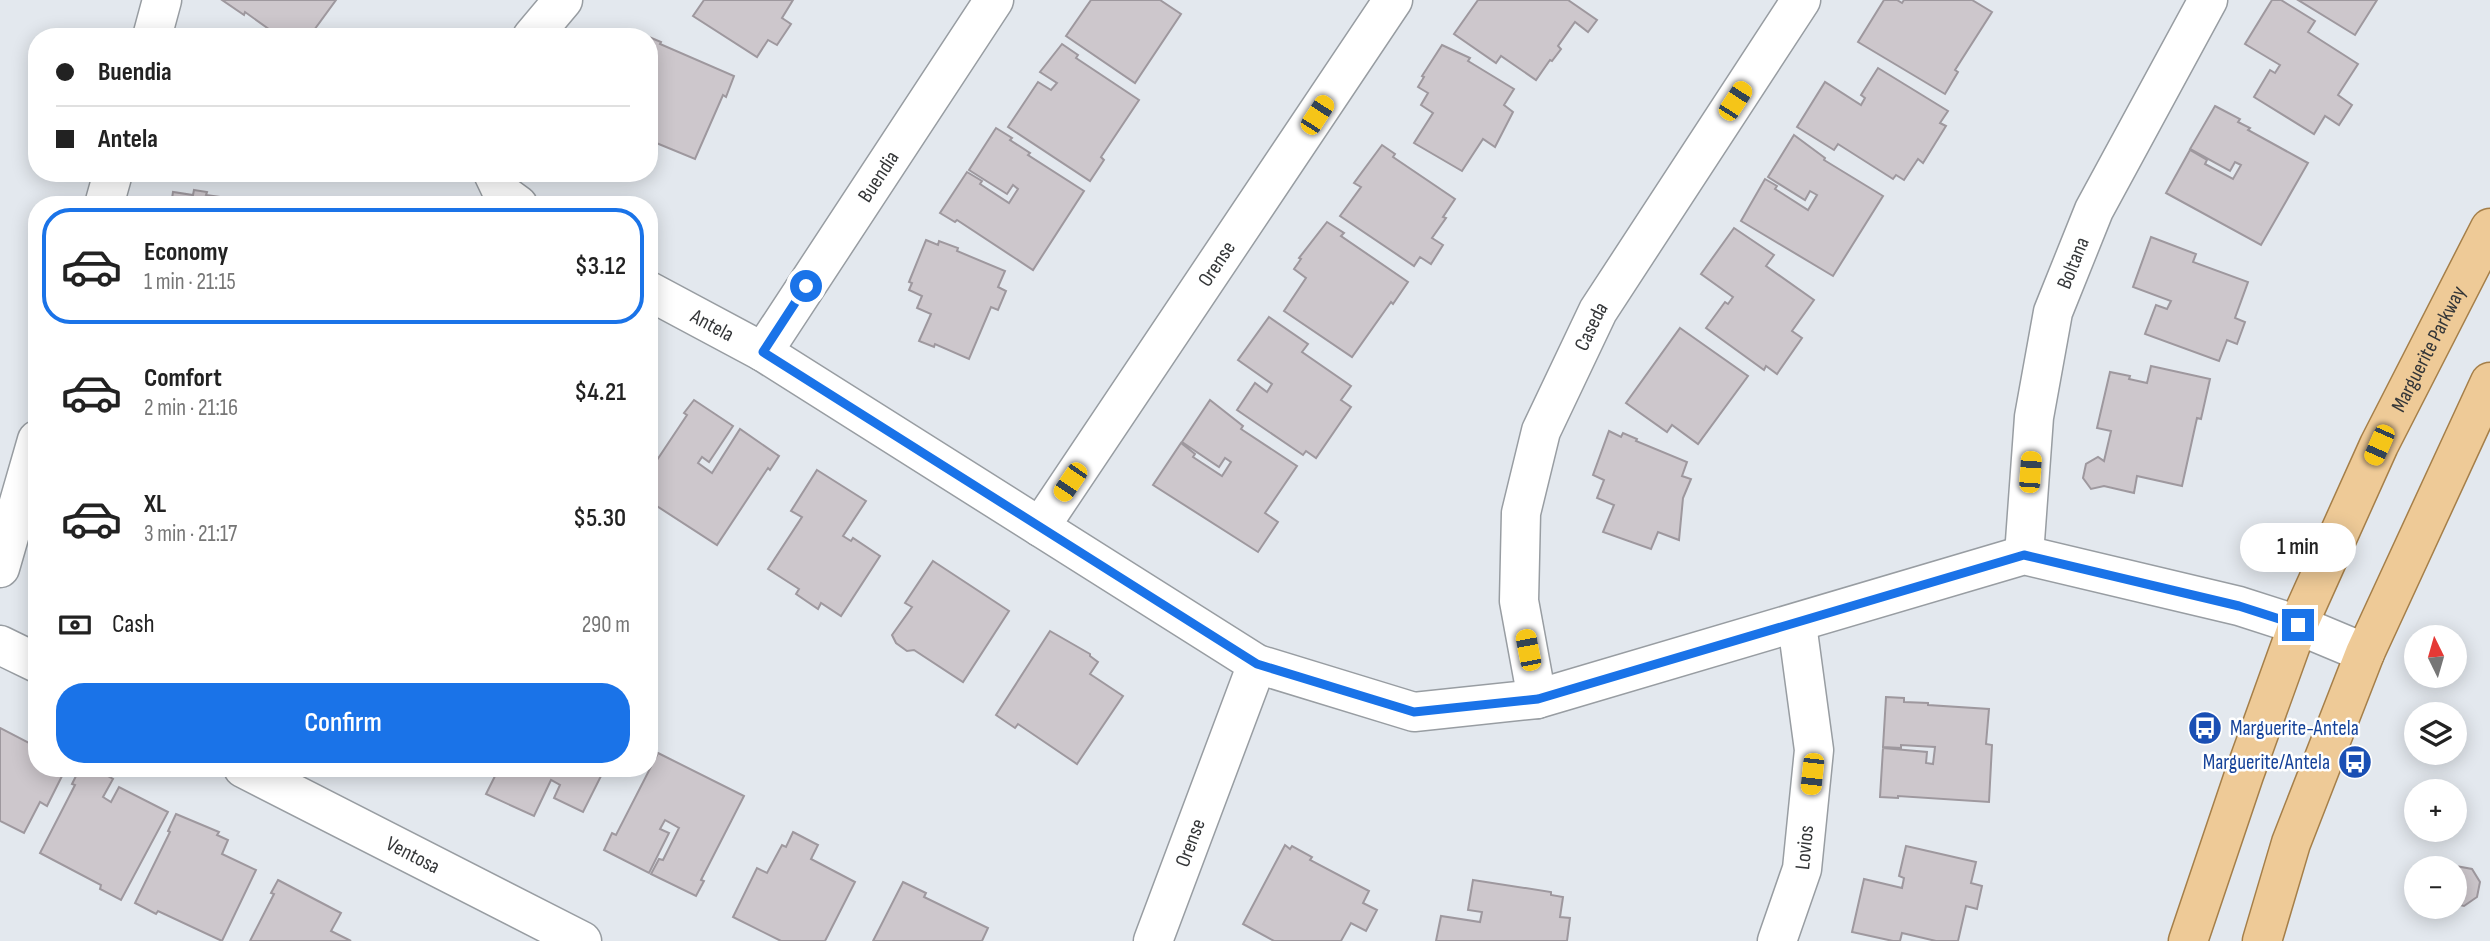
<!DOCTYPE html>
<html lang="en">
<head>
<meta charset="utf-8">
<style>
  :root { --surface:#fff; --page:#f6f6f6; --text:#222; --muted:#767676; --line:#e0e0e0; --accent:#1a73e8 }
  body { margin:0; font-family:"Sofia Sans Condensed",sans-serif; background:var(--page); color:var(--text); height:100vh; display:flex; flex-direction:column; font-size:26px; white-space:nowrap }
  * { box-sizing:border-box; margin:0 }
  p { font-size:23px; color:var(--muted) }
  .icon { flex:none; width:38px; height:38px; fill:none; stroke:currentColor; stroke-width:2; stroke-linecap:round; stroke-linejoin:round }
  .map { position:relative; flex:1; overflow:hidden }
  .sheet { position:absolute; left:28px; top:196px; width:630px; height:581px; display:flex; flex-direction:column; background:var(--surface); border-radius:28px; box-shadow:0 4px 18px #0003 }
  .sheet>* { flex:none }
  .hud { position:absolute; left:28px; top:28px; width:630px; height:154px; border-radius:28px; box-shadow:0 4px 18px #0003; display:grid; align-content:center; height:154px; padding:0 28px; background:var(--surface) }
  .needle { width:46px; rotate:355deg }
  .controls { position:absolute; left:2404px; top:625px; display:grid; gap:14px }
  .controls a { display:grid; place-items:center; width:63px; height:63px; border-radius:50%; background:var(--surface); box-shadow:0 4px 18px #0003; font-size:35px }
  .end { position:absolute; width:32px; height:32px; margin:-16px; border:9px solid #1a73e8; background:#fff; box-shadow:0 0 0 4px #fff }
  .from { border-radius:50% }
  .bubble { position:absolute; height:49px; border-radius:24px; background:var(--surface); box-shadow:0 4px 18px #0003; font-size:23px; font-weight:600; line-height:49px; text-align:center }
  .car { position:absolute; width:21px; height:42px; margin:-21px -10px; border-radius:9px; box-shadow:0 0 5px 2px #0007; background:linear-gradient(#f5c518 24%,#345 0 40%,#f5c518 0 76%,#345 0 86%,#f5c518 0) }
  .hud b { display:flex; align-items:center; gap:24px; height:66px; font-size:26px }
  .hud b+b { border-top:2px solid var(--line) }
  .hud i { width:18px; height:18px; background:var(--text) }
  ul { padding:12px 0 0; list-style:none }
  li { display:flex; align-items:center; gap:21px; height:116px; margin:0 14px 10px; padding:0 14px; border:4px solid transparent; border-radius:28px }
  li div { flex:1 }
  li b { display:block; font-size:26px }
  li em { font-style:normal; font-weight:600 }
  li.active { border-color:var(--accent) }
  li>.icon { width:63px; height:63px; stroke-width:1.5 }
  .pay { display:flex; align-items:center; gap:18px; height:77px; padding:0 28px; font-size:26px }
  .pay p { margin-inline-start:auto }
  .action { display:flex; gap:14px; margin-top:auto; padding:14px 28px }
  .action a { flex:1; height:80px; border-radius:28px; background:var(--accent); color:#fff; font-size:28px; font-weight:600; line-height:80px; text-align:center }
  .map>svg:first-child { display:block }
  .building { fill:#cdc7cc; stroke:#9e989e; stroke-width:2 }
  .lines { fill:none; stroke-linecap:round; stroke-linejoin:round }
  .minor-casing { stroke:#989da2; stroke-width:41 }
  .major-casing { stroke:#a57f49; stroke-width:41 }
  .minor { stroke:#fff; stroke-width:38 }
  .major { stroke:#eeca97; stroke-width:38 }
  .route { stroke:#1a73e8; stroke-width:9 }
  .labels { text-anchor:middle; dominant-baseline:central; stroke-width:5; stroke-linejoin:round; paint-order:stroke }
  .street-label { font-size:21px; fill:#343638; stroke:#fff }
  .transit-label { font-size:21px; fill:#164399; stroke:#fff; text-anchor:start }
</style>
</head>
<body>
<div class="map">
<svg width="2490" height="941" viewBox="0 0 2490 941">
  <rect width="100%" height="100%" fill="#e3e8ee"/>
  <g class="building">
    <polygon points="222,0 336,0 309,37 280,37 245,12 244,15"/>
    <polygon points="704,0 793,0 782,18 791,24 777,45 768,40 757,57 693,16"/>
    <polygon points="1091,0 1160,0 1181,14 1135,83 1066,36"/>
    <polygon points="1478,0 1568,0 1597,20 1588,32 1575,22 1558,46 1561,49 1552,61 1550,60 1536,80 1501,56 1496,63 1454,34"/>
    <polygon points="1884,0 1897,0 1902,3 1904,0 1972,0 1992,12 1955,70 1958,72 1945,94 1858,42"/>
    <polygon points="2272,0 2281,0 2315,21 2308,32 2358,64 2338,95 2352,105 2339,125 2325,116 2314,134 2254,97 2270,70 2275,73 2280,65 2245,44"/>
    <polygon points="2298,0 2377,0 2355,35"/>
    <polygon points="649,37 661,42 660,44 734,76 726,97 723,95 695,159 649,140"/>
    <polygon points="1062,44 1078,55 1076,58 1139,100 1101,157 1104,160 1090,181 1008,127 1038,82 1051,90 1057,83 1040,72"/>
    <polygon points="1442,45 1470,58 1468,61 1514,89 1504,105 1513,112 1495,147 1483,139 1462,171 1414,143 1433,113 1421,105 1428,93 1418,87 1424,77 1422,76"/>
    <polygon points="1878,68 1948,111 1940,123 1946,126 1923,163 1918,159 1904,180 1896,175 1893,179 1838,144 1834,150 1797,127 1825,82 1861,105 1865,98 1861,95"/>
    <polygon points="2215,106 2240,119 2238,122 2250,128 2248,130 2308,163 2261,245 2166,193 2190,150 2207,160 2205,164 2233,179 2241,165 2235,162 2230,171 2190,149"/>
    <polygon points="996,128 1012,138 1010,140 1030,153 1028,155 1084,191 1033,270 957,220 955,222 940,213 967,172 982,181 980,184 1009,203 1018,189 1013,185 1007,194 969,170"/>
    <polygon points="1794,135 1825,158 1824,160 1883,196 1833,276 1741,221 1765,179 1777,186 1775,189 1808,210 1817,195 1810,191 1805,200 1768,177"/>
    <polygon points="1382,145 1395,154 1393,157 1455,199 1443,217 1446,218 1432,238 1443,245 1431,264 1420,257 1414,266 1340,216 1361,187 1354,183"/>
    <polygon points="194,190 207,192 206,195 264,203 264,205 171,205 173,192 193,195"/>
    <polygon points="1327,222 1344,233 1341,236 1408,282 1393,304 1391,302 1352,357 1284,311 1306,278 1294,269 1301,259 1299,258"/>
    <polygon points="1734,228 1774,255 1766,266 1814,300 1792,331 1802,338 1777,374 1766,366 1764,370 1706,328 1725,302 1728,304 1733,297 1701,274"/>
    <polygon points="2151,237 2196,254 2193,262 2248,282 2235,318 2245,322 2237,344 2227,340 2219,361 2145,334 2156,305 2167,309 2171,301 2133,287"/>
    <polygon points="926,240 938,245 939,241 958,248 957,251 1005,271 998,287 1006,291 998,310 991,307 969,359 935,344 934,347 919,341 931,314 917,308 922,296 909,290 912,283 909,282"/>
    <polygon points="1269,317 1308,344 1302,352 1351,386 1341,400 1351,407 1316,458 1306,451 1303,455 1237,410 1255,383 1267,392 1272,384 1238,360"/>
    <polygon points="1680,328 1748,376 1698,444 1672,425 1667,432 1626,403"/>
    <polygon points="2151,366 2210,379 2201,419 2197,418 2182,486 2137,476 2134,493 2104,486 2091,489 2083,478 2086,464 2098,457 2104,461 2111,431 2097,428 2110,372 2130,376 2129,379 2147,383"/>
    <polygon points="694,400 733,426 709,462 702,457 698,463 712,473 740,429 779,456 770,470 768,468 717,545 649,501 649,472 687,415 684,413"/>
    <polygon points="1210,400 1243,426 1241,429 1297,466 1265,513 1278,522 1258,552 1153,485 1181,443 1195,454 1193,457 1222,476 1231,462 1225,458 1219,467 1182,442"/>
    <polygon points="1609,431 1621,437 1623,433 1637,439 1636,441 1687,462 1682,476 1691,479 1683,498 1679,540 1658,532 1651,549 1603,532 1614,505 1597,498 1604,480 1593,475"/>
    <polygon points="817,470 866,501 843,536 851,541 853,538 880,556 841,616 821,603 818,609 796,594 799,589 768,569 802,517 791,511"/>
    <polygon points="933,561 1009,611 963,682 914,650 907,651 896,643 892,635 912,607 905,603"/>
    <polygon points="1050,631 1090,654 1090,656 1098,662 1090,674 1123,696 1077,764 1018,724 1015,728 996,715"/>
    <polygon points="1886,697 1904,698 1904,702 1928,703 1928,705 1989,709 1986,744 1992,745 1989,802 1898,796 1898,798 1880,797 1883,748 1927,752 1926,763 1933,764 1935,747 1901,745 1901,748 1883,747"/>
    <polygon points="0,728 37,747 37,768 66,768 47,806 40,802 24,833 0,821"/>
    <polygon points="658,753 744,796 701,880 704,881 696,896 651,874 659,859 663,860 679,828 665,820 660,829 669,833 649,873 604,850 612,833 616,835"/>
    <polygon points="80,768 95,773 97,770 113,779 103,797 111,802 119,787 168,812 121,900 100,889 101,885 40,853 75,785 72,784"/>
    <polygon points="499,768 605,768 583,812 554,798 560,785 551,780 534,816 486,794"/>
    <polygon points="176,814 219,832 217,835 228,840 222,854 256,870 222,941 158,911 156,914 135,903 170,832 168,831"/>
    <polygon points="793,832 818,845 811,859 855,882 825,941 781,941 733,917 757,868 767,873 782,845 786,847"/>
    <polygon points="1285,845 1290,849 1292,846 1312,857 1310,860 1369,891 1363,903 1377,910 1366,931 1351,923 1341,941 1274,941 1243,924"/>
    <polygon points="1906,846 1976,862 1971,883 1982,886 1977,909 1966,906 1958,941 1936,941 1902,933 1900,941 1893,941 1852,932 1864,879 1902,888 1904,878 1899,876"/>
    <polygon points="2456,866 2472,869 2480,882 2477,897 2464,906 2455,904 2455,868 2453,868"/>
    <polygon points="278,880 341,913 331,931 351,941 250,941 274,894 271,893"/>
    <polygon points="1473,880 1551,892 1551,895 1563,897 1560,917 1570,918 1567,941 1436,941 1441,916 1480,922 1482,912 1468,910"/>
    <polygon points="903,882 926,893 924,897 988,928 982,941 873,941"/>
  </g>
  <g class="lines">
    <g class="minor-casing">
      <g id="minor">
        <polyline points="152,37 162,0"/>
        <polyline points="532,37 563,0"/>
        <polyline points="493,173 503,194 518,205"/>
        <polyline points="104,205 113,173"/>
        <path id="s1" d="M649,291L763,352L1257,664L1414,712L1537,699L2024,555L2239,606L2298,625L2365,653"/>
        <path id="s2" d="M763,352L994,0"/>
        <path id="s3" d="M1040,527L1393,0"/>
        <path id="s4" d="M2024,555L2034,417L2053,312L2094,210L2208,0"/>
        <polyline points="0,568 37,440"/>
        <polyline points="0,645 37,663"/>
        <path id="s5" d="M1537,699L1519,601L1521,513L1541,431L1598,311L1801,0"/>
        <path id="s6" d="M243,768L582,941"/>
        <path id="s7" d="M1153,941L1257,664"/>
        <path id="s8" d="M1777,941L1802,869L1814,750L1797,624"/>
      </g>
    </g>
    <g class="major-casing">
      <g id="major">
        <path id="s9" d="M2188,941L2244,775L2298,625L2379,445L2490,228"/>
        <polyline points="2262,941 2291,843 2365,653 2490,382"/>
      </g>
    </g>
    <use href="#minor" class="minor"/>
    <use href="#major" class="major"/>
  </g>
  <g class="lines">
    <polyline class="route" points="806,286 763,352 1257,664 1414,712 1538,699 2024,555 2239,606 2298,625"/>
  </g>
  <defs>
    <g id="bus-disc" transform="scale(1.75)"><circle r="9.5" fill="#1a4fb4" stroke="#fff"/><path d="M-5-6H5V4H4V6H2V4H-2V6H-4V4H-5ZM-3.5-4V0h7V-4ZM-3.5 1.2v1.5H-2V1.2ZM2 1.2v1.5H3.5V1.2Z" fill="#fff"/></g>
  </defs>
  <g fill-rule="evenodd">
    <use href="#bus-disc" x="2205" y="728"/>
    <use href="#bus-disc" x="2355" y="762"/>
  </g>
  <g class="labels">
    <g class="street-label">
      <text stroke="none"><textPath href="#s2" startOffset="210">Buendia</textPath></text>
      <text stroke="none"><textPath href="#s3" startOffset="317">Orense</textPath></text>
      <text stroke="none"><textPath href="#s4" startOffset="298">Boltana</textPath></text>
      <text stroke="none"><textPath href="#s1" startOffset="72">Antela</textPath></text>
      <text stroke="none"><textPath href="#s5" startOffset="388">Caseda</textPath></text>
      <text stroke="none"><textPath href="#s9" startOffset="640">Marguerite Parkway</textPath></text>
      <text stroke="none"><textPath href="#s7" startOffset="105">Orense</textPath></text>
      <text stroke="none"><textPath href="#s8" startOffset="98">Lovios</textPath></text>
      <text stroke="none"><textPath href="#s6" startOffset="191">Ventosa</textPath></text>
    </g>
    <g class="transit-label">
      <text x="2230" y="728">Marguerite-Antela</text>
      <text x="2330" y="762" text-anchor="end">Marguerite/Antela</text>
    </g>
  </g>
</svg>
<div class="controls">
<a><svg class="needle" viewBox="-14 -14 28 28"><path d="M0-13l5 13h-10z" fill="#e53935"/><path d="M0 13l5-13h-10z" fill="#767676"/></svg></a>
<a><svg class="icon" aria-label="layers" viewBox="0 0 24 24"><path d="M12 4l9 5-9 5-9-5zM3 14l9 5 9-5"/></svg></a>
<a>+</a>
<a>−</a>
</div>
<i class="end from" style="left:806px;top:286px"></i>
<i class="end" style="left:2298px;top:625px"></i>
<div class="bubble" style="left:2240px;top:523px;width:116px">1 min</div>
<i class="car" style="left:1735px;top:101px;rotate:33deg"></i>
<i class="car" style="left:1317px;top:115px;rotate:33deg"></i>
<i class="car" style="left:2379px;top:445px;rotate:204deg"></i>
<i class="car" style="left:2030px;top:472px;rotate:4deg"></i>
<i class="car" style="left:1070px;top:482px;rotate:214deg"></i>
<i class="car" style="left:1528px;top:650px;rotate:349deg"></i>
<i class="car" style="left:1812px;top:774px;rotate:186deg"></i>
<div class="hud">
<b><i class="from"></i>Buendia</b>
<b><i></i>Antela</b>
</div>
<section class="sheet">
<ul>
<li class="active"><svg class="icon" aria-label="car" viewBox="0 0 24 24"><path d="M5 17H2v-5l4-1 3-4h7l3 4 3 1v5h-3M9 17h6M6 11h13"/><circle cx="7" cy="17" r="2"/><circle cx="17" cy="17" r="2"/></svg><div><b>Economy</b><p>1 min · 21:15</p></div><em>$3.12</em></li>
<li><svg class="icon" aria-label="car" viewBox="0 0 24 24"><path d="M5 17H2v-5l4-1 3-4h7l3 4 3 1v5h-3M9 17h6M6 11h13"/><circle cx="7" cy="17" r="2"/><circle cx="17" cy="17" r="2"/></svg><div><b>Comfort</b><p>2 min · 21:16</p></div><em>$4.21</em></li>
<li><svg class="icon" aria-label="car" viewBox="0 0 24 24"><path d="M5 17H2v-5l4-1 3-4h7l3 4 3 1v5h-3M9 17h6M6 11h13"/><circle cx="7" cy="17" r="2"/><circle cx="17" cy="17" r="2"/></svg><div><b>XL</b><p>3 min · 21:17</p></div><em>$5.30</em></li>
</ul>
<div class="pay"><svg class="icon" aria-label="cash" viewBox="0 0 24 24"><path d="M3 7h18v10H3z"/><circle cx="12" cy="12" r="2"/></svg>Cash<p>290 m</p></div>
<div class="action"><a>Confirm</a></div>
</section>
</div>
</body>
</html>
